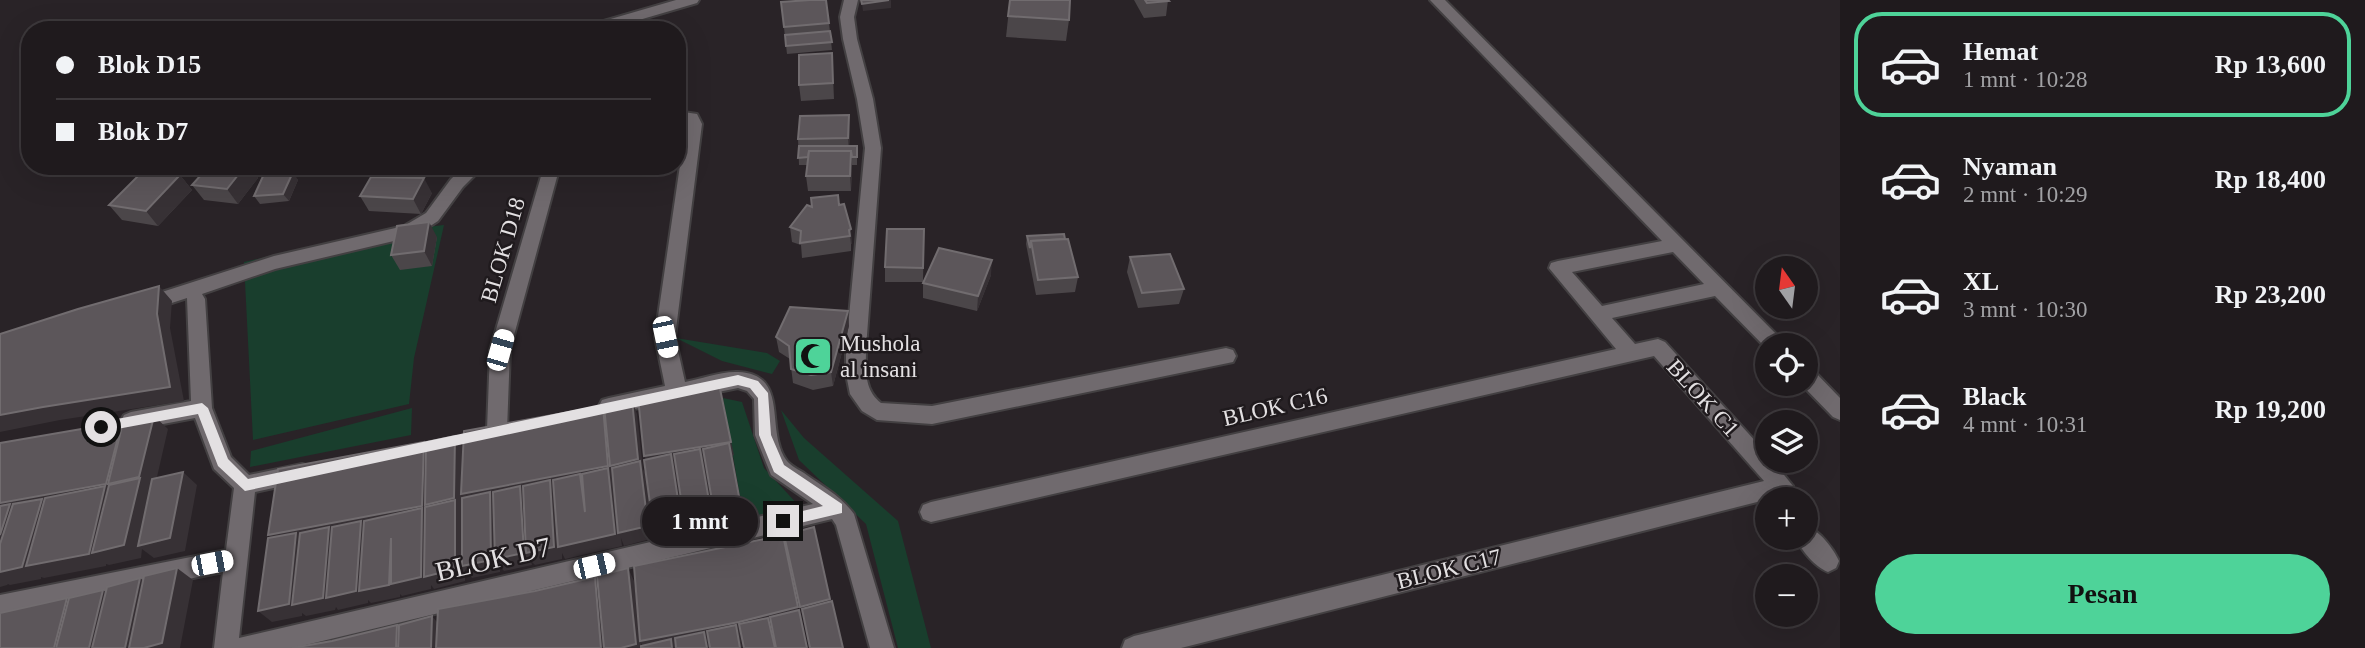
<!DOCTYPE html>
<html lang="id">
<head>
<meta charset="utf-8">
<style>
  :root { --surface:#1f1a1d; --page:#2c272a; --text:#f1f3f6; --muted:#a1a1a4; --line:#3c383b; --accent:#4ed399 }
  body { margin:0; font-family:Georgia,serif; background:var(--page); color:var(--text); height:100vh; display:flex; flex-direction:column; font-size:26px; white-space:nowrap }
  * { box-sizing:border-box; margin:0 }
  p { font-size:23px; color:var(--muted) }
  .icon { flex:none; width:38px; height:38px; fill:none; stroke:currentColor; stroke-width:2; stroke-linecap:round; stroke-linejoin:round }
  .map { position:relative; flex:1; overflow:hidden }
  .side { display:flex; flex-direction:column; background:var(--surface); width:525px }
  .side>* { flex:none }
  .hud { position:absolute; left:21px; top:21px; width:665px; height:154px; border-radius:28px; box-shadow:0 7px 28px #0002,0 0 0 2px var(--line); display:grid; align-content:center; height:154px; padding:0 35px; background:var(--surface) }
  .needle { width:46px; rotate:346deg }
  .buttons { position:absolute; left:1755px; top:256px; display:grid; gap:14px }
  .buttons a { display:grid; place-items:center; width:63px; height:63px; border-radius:50%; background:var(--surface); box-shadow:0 7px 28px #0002,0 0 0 2px var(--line); font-size:35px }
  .end { position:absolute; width:32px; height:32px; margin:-16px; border:9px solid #e3e0e2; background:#111; box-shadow:0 0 0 4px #111 }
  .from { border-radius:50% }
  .bubble { position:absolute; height:49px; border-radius:24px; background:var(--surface); box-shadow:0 7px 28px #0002,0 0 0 2px var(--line); font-size:23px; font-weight:600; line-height:49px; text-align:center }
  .car { position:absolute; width:21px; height:42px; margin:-21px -10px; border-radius:9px; box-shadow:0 0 5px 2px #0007; background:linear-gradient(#fff 24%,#345 0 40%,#fff 0 76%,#345 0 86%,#fff 0) }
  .hud b { display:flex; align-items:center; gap:24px; height:66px; font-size:26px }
  .hud b+b { border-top:2px solid var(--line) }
  .hud i { width:18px; height:18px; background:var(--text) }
  ul { padding:12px 0 0; list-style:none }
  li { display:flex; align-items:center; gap:21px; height:105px; margin:0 14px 10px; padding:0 21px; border:4px solid transparent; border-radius:28px }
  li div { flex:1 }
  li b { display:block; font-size:26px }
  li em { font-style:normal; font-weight:600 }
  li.selected { border-color:var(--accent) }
  li>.icon { width:63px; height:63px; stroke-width:1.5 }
  .action { display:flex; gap:14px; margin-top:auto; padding:14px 35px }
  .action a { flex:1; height:80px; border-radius:42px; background:var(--accent); color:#111; font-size:28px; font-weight:600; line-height:80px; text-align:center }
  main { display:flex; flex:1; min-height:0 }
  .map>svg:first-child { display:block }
  .green { fill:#193e2d }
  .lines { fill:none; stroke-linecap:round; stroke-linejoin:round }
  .minor-casing { stroke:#434042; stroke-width:4 }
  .minor { fill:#706a6e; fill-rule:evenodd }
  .wall { fill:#4b4649 }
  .shaded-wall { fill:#373135 }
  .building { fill:#5c565a; stroke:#716c6f; stroke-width:2 }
  .route { fill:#e3e0e2 }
  .labels { text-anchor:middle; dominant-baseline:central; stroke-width:5; stroke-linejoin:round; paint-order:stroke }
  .street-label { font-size:23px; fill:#e3e0e2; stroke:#1f1a1d }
  .poi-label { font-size:23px; fill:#e3e0e2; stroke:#1f1a1d; text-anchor:start }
  .near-street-label { font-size:28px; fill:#e3e0e2; stroke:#1f1a1d }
</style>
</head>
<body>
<main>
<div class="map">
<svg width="1840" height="648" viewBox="0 0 1840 648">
  <rect width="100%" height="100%" fill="#292327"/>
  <g class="green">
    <polygon points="444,225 414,358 409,404 253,440 244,262 366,234"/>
    <polygon points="676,338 767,353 780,361 772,374 722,361"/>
    <polygon points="723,398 742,402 764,468 800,507 744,520"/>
    <polygon points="412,408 411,435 250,467 251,451"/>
    <polygon points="781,410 804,438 898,521 931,648 898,648 866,524 799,460"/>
  </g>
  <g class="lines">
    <g class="minor-casing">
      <g id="minor">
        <polygon points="676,0 699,0 697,3 605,30 581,30 583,27"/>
        <path d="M844,0H858L854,17L857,39L873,99L881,148L866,348C866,368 863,389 881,403L932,406L1226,348L1233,350L1236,356L1233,362L932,424L877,420L862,411L850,394L846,374V348L865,148L857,99L843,39L840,17Z"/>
        <path d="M1430,0H1445L1782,340L1785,345H1768V350L1715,296L1612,318L1635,344L1658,339L1665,342L1768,455V460H1772L1793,486L1790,493L1782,496L1783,499H1768V506L1761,501L1181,648H1122L1125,640L1134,636L1764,481L1654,356L931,522L923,519L920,512L923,505L931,502L1616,349L1549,268L1551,263L1558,261L1662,241ZM1673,252L1704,284L1602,306L1572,272Z"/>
        <path d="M677,111L697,114L702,124L675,337L685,382C701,379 721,371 738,372C791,374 764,432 787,461C791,466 799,470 804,473C822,486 841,496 854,514L894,648H870L836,525L832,519L293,648H214L223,572L0,617V595L226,550L234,488L214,469L195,418L131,430L124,427L121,421L124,415L131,412L191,401L187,298L144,312L137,310L135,305L137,300L274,256L404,226L426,213L451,179L465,166H484L463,187L438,221L415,236L275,269L202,294L205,299L212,408L231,457L249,475L302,464L310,466L313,473L310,480L255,492L239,638L813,504L771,475L755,435L754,399L747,391L738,388L609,414L602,412L599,406L602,400L609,398L665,386L655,337L686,124L677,121Z"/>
        <polygon points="544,166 560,166 510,350 507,430 504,436 497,439 490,436 487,430 490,350"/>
        <polygon points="1806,368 1813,370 1840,398 1840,420 1833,417 1800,383 1806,383"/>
        <path d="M1806,526C1820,531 1833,548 1839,561L1836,568L1828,572C1815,567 1801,550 1795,537H1806Z"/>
      </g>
    </g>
    <use href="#minor" class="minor"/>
  </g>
  <g class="wall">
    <polygon points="1010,0 1069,20 1066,41 1006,37"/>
    <polygon points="1134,0 1168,0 1166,16 1144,18"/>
    <polygon points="781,2 829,23 832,50 787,54"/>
    <polygon points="832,53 834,99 801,101 799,85"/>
    <polygon points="850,130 849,146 857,146 857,165 852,165 851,191 808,191 806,176 807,165 799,165 798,139"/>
    <polygon points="183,166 261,166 259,168 251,167 258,178 238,204 204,200 192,185 203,173"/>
    <polygon points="263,166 296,166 291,172 298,180 289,201 260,204 254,196 277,173 266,172"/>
    <polygon points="180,175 192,190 158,226 122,220 109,205"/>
    <polygon points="432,193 421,214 369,211 360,196"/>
    <polygon points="844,204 852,244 851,244 851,251 802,258 801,245 792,242 790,227 812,207"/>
    <polygon points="924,229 923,282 885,282 885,267"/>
    <polygon points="1027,236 1078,277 1075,292 1036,295 1026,244"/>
    <polygon points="437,237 432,266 400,270 391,255"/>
    <polygon points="1130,257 1184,289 1179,304 1138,308 1127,272"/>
    <polygon points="991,275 977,311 923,298 923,283"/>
    <polygon points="849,326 833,386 813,390 793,383 790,359 779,352 776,337"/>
  </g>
  <g class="shaded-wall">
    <polygon points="891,0 891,8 863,11 862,4"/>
    <polygon points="849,115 850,130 849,153 848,138"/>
    <polygon points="851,151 852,166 851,191 850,176"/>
    <polygon points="245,166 251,166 258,178 238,204 227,189"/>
    <polygon points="284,166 296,166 289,174"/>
    <polygon points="293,172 298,180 289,201 283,194"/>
    <polygon points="180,175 192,190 158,226 146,211"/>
    <polygon points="424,178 432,193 421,214 413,199"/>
    <polygon points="429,222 437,237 432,266 424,251"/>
    <polygon points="851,229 852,244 851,244 849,230"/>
    <polygon points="992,260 991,275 977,311 978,296"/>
    <polygon points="159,286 172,301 170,328 184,401 60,420 0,432 0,415 157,314"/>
    <polygon points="848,311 849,326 833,386 831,372"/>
    <polygon points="719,384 734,455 732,456 744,520 718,525 714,512 731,456 704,460 716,525 689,531 684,518 702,461 675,465 686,531 659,537 653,525 649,470 644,456"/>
    <polygon points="632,400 637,414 643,469 646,474 654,538 624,546 621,538 622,546 565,559 562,553 562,559 535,565 531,561 532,565 504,571 500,566 500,572 472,578 465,569 465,581 434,589 431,585 431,589 402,596 400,594 400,597 371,603 368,600 368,603 338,610 336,607 335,610 306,616 302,613 302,616 272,622 258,611 281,548 268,535 424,442 434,456 455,436 464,449 603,406 609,420"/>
    <polygon points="154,416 168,429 154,490 183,472 197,485 185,551 154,558 142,549 141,558 109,565 106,564 106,566 44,578 41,577 41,579 10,585 8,584 7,585 0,587 0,503 122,422 137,436"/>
    <polygon points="783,535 800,619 771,626 776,648 770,627 740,634 742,648 740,648 738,635 708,640 710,648 707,648 706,641 675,647 675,648 644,648 641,643 641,648 621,648 628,568 634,581 641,641"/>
    <polygon points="177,568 193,580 180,648 125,648 140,578 157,590"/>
    <polygon points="595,577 602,589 607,648 601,648"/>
    <polygon points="103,590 120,602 110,648 89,648"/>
    <polygon points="67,598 85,610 75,648 54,648"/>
    <polygon points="830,599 832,610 803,618 800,607"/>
    <polygon points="432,616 442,628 442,648 431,648"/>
    <polygon points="397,625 408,636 408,648 396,648"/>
  </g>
  <g class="building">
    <polygon points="810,0 826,0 829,23 784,27 781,2"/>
    <polygon points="861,0 889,0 862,4"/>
    <polygon points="1010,0 1070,0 1069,20 1008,16"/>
    <polygon points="1145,0 1168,0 1169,1 1147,3"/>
    <polygon points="830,31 832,42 786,46 785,35"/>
    <polygon points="832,53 833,83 799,85 799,55"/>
    <polygon points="849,115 848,138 798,139 800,116"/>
    <polygon points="799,146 857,146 857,157 852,157 851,151 809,151 808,157 798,158"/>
    <polygon points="809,151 851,151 850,176 806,176"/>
    <polygon points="209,166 245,166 227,189 192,185"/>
    <polygon points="144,170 180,175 146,211 109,205"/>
    <polygon points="293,172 283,194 254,196 264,174"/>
    <polygon points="371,177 424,178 413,199 360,196"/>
    <polygon points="838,195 839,205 844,204 851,229 849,230 850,236 800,243 801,231 790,227 807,205 812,207 811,198"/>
    <polygon points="429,222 424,251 391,255 397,226"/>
    <polygon points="887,229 924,229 923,268 885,267"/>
    <polygon points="1064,234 1065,239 1031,241 1030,248 1027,236"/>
    <polygon points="1068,239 1078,277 1038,280 1031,241"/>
    <polygon points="939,248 992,260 978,296 923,283"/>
    <polygon points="1170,254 1184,289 1142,293 1130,257"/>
    <polygon points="159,286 157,314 170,387 43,407 0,415 0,334 78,309"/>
    <polygon points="790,307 848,311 831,372 811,375 791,369 789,346 776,337"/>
    <polygon points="719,384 731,442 644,456 638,397"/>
    <polygon points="632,400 638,459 610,466 604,406"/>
    <polygon points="603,406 608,466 461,494 464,431"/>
    <polygon points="154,416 139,477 108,484 123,422"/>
    <polygon points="122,422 106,484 0,503 0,443"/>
    <polygon points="455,436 454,498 425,505 426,442"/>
    <polygon points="424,442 422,506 268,535 278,469"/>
    <polygon points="729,443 741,507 714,512 703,449"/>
    <polygon points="700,449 711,512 684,518 674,454"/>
    <polygon points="671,454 681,519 653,525 644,460"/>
    <polygon points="640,461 648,526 618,533 612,468"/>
    <polygon points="608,468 615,534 558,547 553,480 580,474 585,512 582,474"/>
    <polygon points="183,472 170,538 138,546 152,479"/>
    <polygon points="140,478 124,545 92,553 109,485"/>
    <polygon points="550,480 554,547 526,553 523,486"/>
    <polygon points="105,486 89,554 26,566 45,498"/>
    <polygon points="520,486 524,553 495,559 493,492"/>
    <polygon points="490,492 491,560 462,566 462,498"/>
    <polygon points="42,499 22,567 0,572 0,544 13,504"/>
    <polygon points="455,500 455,569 424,577 425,507"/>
    <polygon points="10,504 0,535 0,506"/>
    <polygon points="422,508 421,577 391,584 391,538 389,585 359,591 364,521"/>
    <polygon points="361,521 356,591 326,598 332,527"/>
    <polygon points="329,527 323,598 292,605 300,533"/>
    <polygon points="814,527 830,599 800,607 784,535"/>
    <polygon points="296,533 289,604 258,611 268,538"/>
    <polygon points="783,535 798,607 739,622 640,641 634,566"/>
    <polygon points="177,568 162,643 144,648 129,648 144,576"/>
    <polygon points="628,568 636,644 621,648 604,648 597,576"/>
    <polygon points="595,577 601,648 436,648 438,609 535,591"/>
    <polygon points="140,578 125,648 92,648 107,587"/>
    <polygon points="103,590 89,648 56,648 69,598"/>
    <polygon points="67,598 54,648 0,648 0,613"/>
    <polygon points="832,601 843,648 810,648 802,609"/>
    <polygon points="799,610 807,648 776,648 770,617"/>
    <polygon points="432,616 431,648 398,648 399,625"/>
    <polygon points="768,618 775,648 744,648 739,624"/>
    <polygon points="397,625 396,648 292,648 332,641"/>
    <polygon points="736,625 740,648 710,648 707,631"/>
    <polygon points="704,632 707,648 676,648 675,638"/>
    <polygon points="671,639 672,648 641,648 641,646"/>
  </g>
  <polygon class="route" points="738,375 758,381 768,393 771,435 784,465 842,504 842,513 783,527 778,525 778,517 823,506 774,472 759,435 758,398 750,388 738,385 245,491 218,466 198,414 101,432 95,427 101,422 202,403 208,408 228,459 248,479"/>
  <defs>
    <g id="mosque-square" transform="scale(2.0125)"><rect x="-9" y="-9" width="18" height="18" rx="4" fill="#4ed399" stroke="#1f1a1d"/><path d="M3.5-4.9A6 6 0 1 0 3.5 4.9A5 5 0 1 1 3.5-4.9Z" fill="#111"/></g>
  </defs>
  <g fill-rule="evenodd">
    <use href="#mosque-square" x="813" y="356"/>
  </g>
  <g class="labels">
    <g class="street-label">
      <text transform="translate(503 250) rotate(-74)">BLOK D18</text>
      <text transform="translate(1703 398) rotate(48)">BLOK C1</text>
      <text transform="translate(1275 407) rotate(-13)">BLOK C16</text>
      <text transform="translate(1449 569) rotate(-14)">BLOK C17</text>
    </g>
    <g class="poi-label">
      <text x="840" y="343">Mushola<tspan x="840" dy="26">al insani</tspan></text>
    </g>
    <g class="near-street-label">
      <text transform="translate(493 559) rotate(-13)">BLOK D7</text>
    </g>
  </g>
</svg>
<div class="buttons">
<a><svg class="needle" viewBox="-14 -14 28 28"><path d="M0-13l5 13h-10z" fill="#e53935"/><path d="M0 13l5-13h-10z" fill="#a1a1a4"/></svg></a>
<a><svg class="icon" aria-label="locate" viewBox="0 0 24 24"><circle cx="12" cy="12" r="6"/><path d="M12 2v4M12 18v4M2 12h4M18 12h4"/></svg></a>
<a><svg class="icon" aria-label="layers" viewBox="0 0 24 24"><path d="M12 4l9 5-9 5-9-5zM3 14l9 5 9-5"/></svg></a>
<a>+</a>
<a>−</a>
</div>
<i class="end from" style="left:101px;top:427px"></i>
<i class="end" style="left:783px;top:521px"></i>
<div class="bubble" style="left:642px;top:497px;width:116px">1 mnt</div>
<i class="car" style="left:665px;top:337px;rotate:168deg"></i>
<i class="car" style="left:500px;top:350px;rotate:16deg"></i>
<i class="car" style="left:212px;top:563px;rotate:79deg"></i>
<i class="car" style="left:594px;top:566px;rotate:77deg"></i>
<div class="hud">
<b><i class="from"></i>Blok D15</b>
<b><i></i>Blok D7</b>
</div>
</div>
<section class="side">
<ul>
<li class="selected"><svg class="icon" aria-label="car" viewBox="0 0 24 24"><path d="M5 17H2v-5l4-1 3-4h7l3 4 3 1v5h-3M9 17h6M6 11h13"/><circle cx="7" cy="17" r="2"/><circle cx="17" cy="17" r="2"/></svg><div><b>Hemat</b><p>1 mnt · 10:28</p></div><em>Rp 13,600</em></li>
<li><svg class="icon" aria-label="car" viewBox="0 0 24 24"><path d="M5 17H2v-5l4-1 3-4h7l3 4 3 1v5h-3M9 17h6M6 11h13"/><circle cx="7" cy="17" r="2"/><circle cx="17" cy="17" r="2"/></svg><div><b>Nyaman</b><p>2 mnt · 10:29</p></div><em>Rp 18,400</em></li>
<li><svg class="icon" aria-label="car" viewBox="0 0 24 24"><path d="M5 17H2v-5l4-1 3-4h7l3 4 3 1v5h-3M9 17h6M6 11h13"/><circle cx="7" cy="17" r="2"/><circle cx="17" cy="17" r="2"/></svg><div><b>XL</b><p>3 mnt · 10:30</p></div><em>Rp 23,200</em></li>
<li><svg class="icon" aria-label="car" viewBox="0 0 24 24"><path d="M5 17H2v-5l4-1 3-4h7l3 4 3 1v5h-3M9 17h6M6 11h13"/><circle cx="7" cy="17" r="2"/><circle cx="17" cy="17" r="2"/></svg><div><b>Black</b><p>4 mnt · 10:31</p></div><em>Rp 19,200</em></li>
</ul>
<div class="action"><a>Pesan</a></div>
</section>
</main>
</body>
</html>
